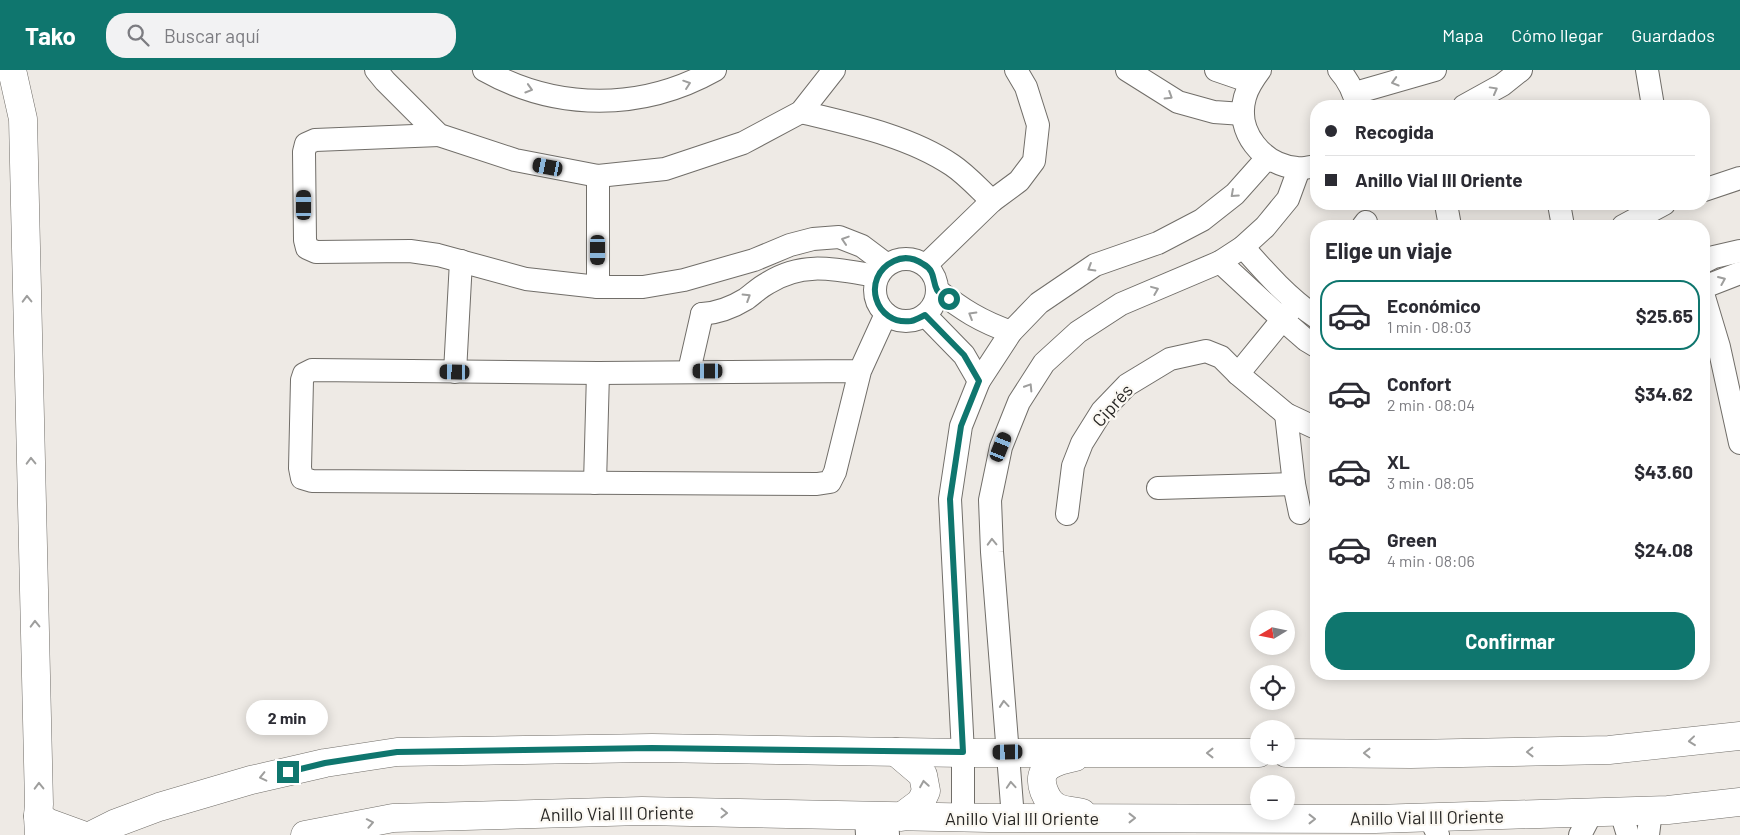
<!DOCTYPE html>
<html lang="es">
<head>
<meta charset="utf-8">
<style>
  :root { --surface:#fff; --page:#f2f2f3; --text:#2b2b33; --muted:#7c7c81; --line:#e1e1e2; --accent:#0f766e }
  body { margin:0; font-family:Barlow,sans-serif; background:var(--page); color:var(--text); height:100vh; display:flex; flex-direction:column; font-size:19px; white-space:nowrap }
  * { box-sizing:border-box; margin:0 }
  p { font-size:16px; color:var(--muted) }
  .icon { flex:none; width:28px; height:28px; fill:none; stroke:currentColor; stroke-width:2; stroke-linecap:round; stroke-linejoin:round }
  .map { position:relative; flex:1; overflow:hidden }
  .sheet { position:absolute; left:1310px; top:150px; width:400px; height:460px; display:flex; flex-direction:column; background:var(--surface); border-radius:20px; box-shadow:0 2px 12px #0003 }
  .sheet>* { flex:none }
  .top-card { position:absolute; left:1310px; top:30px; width:400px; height:110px; border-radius:20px; box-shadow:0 2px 12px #0003; display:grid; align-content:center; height:110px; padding:0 15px; background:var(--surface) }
  .needle { width:32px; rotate:260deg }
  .buttons { position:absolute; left:1250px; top:540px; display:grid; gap:10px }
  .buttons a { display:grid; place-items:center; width:45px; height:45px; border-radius:50%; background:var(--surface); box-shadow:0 2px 12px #0003; font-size:25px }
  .end { position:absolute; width:22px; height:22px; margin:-11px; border:6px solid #0f766e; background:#fff; box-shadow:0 0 0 2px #fff }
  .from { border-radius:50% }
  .bubble { position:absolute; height:35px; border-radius:18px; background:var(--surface); box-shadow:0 2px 12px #0003; font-size:16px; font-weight:700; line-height:35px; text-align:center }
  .car { position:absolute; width:15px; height:30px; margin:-15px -8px; border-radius:6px; box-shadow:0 0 4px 1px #0007; background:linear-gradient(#222 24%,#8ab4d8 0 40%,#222 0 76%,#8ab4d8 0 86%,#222 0) }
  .top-card b { display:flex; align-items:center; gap:18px; height:48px; font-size:19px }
  .top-card b+b { border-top:1px solid var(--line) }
  .top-card i { width:12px; height:12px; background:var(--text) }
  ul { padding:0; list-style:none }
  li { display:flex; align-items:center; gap:15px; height:70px; margin:0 10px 8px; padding:0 5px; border:2px solid transparent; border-radius:20px }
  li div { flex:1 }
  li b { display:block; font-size:19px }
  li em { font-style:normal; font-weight:700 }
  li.selected { border-color:var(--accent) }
  li>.icon { width:45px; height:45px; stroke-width:1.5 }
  h2 { padding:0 15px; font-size:22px; line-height:60px }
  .button { display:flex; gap:10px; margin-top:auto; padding:10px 15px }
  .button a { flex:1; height:58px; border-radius:20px; background:var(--accent); color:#fff; font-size:20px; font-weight:700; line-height:58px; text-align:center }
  header { display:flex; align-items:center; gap:30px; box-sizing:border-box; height:70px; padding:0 25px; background:var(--accent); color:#fff }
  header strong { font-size:24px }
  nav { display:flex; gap:28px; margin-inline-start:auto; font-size:18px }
  .search { width:350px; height:45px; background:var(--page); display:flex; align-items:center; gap:12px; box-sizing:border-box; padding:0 18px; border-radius:20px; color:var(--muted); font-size:19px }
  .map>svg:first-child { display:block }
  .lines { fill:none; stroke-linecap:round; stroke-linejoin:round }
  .minor-casing { stroke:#716e69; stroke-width:24 }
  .major-casing { stroke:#716e69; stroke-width:29 }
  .minor { stroke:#fff; stroke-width:22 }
  .major { stroke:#fff; stroke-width:28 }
  .oneway { stroke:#9e9e9d }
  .route { stroke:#0f766e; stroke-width:6 }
  .labels { text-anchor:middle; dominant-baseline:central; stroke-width:4.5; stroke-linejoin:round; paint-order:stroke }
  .street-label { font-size:18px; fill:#282725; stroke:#fbf8f2 }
</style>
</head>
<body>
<header>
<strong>Tako</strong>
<div class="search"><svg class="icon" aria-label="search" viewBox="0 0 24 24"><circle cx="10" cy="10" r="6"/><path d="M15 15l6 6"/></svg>Buscar aquí</div>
<nav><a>Mapa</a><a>Cómo llegar</a><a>Guardados</a></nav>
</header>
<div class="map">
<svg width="1740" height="765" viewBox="0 0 1740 765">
  <rect width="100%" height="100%" fill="#eeeae5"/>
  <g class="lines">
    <g class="minor-casing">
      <g id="minor">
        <polyline points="376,0 385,11 439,65 515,90 598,106 665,99 743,73 801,42 834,0"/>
        <path d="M484,0C557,41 642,41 715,0"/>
        <polyline points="1127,0 1178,32 1214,42 1243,44"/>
        <polyline points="1216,0 1251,12"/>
        <path d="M1260,0C1254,8 1248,16 1245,27C1235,62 1263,95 1297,98C1303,99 1310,97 1316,96"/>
        <path d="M1339,0C1349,11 1354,22 1357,36"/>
        <polyline points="1647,0 1653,36"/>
        <polyline points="1355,23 1435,0"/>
        <polyline points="1464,36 1502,15 1521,0"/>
        <path d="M801,42C851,54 909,66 952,95C967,105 979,119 992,131"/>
        <polyline points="439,65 315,70 306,74 304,82 305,170 307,178 316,182 410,181 438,185 526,209 598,217 643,217 684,210 754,190 790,175 813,169 839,167 862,176 886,194"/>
        <polyline points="1704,120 1740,108"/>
        <polyline points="1446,134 1450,156"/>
        <polyline points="1559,134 1563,156"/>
        <polyline points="1363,156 1366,152"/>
        <polyline points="1623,156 1664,134"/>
        <path d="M1243,177C1266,203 1288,228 1316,247"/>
        <circle cx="906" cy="220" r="31"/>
        <polyline points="1220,192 1283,250 1306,270 1316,276"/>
        <polyline points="1704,192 1714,187 1740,181"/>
        <polyline points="926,195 992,131 1019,111 1034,91 1038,55 1026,17 1016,0"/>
        <polyline points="598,217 598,106"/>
        <polyline points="1704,217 1740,203"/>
        <path d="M937,220C963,240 980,251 1011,262"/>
        <polyline points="1704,227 1719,277 1740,373"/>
        <path d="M702,244C716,243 733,237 746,229C753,224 760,217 768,213C804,190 838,200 877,206"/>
        <polyline points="925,245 964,285 979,311"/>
        <polyline points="689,301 702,244"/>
        <polyline points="860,301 598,303 312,300 304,304 302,310 300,398 302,408 312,411 817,414 830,412 835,402 860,301 886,244"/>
        <polyline points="455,302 461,191"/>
        <polyline points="1238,304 1291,239"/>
        <polyline points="1286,344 1294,414 1300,443"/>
        <polyline points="595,413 598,303"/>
        <polyline points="1158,418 1294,414"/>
        <polyline points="1067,444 1073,396 1082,373 1102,341 1127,315 1170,289 1206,281 1221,287 1238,304 1286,344 1316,358"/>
        <polyline points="1621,742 1628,765"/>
        <polyline points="866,746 867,765"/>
        <polyline points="887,747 888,765"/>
        <polyline points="963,748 963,683 950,429 961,356 979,311 1011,262 1039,233 1095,195 1158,173 1202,150 1235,124 1267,88"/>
        <polyline points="1013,748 992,482 990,430 1001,377 1019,332 1044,293 1078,262 1121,234 1220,192 1243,177 1265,157 1288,129 1299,99"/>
        <polyline points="1430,748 1438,765"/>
        <polyline points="1580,765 1592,742"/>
        <polyline points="1648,765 1651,741"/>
      </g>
    </g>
    <g class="major-casing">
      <g id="major">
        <polyline points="12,0 23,49 39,734 38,746 39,765"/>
        <polyline points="896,682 923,705 926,721 921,732 901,747"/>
        <polyline points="1286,683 1411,684 1609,680 1740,666"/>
        <path d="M1075,687C1056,691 1035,696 1044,721C1046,726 1050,733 1055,736C1062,741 1075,741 1082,743"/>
        <polyline points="38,746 49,753 82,765"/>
        <polyline points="92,765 116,753 159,737 251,710 325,693 397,682 652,678 963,683 1259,683"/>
        <polyline points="305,765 393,748 642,741 989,748 1375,749 1668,740 1740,732"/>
      </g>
    </g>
    <use href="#minor" class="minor"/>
    <use href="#major" class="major"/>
  </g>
  <defs><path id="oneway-chevron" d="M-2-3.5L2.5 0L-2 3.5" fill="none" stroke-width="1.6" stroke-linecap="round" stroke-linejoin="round" transform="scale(1.25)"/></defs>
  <g class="oneway">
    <use href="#oneway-chevron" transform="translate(1395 12) rotate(164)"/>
    <use href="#oneway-chevron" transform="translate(687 14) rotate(-19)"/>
    <use href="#oneway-chevron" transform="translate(529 19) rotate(17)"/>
    <use href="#oneway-chevron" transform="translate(1494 20) rotate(-29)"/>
    <use href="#oneway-chevron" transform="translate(1169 26) rotate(32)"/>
    <use href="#oneway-chevron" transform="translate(1234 124) rotate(138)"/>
    <use href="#oneway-chevron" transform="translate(845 170) rotate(-162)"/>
    <use href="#oneway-chevron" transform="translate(1091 198) rotate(149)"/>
    <use href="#oneway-chevron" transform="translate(1722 210) rotate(-23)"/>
    <use href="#oneway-chevron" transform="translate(1155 220) rotate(-22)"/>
    <use href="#oneway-chevron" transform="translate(747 227) rotate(-32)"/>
    <use href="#oneway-chevron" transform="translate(27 229) rotate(-91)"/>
    <use href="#oneway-chevron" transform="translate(972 245) rotate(-149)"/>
    <use href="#oneway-chevron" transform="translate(1029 317) rotate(-58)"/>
    <use href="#oneway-chevron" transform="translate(31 391) rotate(-91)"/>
    <use href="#oneway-chevron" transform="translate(992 472) rotate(-92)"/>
    <use href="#oneway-chevron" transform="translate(35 554) rotate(-91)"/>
    <use href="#oneway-chevron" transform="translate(1004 634) rotate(-95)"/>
    <use href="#oneway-chevron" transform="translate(1692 671) rotate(174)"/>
    <use href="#oneway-chevron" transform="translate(1530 682) rotate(179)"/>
    <use href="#oneway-chevron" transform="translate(1210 683) rotate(-180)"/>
    <use href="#oneway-chevron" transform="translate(1367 683) rotate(-180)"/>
    <use href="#oneway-chevron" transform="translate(263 707) rotate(167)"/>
    <use href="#oneway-chevron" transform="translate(924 714) rotate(-99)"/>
    <use href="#oneway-chevron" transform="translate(1011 715) rotate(-94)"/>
    <use href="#oneway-chevron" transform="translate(39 716) rotate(-91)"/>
    <use href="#oneway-chevron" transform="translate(724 743) rotate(1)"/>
    <use href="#oneway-chevron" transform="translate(1132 748)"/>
    <use href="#oneway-chevron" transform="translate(1312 749)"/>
    <use href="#oneway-chevron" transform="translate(370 753) rotate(-11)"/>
  </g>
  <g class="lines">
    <path class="route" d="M288,702L325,693L397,682L652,678L963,682L950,429L961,356L979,311L964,285L925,245C921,247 916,250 911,251C875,256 860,207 894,191C904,186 914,188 923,194C936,201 932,211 937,220C939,223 946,227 949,229"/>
  </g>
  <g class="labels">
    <g class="street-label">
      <text transform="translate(1112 335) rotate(-48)">Ciprés</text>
      <text transform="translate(617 743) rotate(-1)">Anillo Vial III Oriente</text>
      <text transform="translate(1427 747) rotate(-1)">Anillo Vial III Oriente</text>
      <text x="1022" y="748">Anillo Vial III Oriente</text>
    </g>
  </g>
</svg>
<div class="buttons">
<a><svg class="needle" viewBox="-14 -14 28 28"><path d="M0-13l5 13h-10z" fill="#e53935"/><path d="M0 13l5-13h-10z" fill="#7c7c81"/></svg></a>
<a><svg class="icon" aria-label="locate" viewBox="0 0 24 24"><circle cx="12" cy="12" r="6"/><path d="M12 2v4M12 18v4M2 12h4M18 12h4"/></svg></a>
<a>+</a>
<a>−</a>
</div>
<i class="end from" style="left:949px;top:229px"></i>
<i class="end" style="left:288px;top:702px"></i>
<div class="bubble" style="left:246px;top:630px;width:82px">2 min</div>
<i class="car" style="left:548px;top:97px;rotate:281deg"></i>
<i class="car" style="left:304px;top:135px;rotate:0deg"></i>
<i class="car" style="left:598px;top:180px;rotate:180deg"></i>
<i class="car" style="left:708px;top:301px;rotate:270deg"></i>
<i class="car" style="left:455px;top:302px;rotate:271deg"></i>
<i class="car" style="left:1001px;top:377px;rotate:22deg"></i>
<i class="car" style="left:1008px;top:682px;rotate:269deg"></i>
<div class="top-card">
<b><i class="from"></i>Recogida</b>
<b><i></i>Anillo Vial III Oriente</b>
</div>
<section class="sheet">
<h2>Elige un viaje</h2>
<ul>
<li class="selected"><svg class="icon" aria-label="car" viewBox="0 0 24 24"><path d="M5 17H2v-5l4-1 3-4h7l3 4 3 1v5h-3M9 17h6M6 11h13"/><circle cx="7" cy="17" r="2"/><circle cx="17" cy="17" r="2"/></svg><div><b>Económico</b><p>1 min · 08:03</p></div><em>$25.65</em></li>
<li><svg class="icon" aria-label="car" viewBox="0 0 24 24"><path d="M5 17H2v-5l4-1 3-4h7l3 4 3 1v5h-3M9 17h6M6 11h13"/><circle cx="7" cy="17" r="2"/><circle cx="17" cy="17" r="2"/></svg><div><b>Confort</b><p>2 min · 08:04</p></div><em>$34.62</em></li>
<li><svg class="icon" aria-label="car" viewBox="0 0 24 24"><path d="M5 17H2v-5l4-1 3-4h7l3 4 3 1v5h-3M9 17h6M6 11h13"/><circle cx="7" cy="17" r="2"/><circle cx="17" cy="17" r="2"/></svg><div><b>XL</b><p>3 min · 08:05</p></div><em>$43.60</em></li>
<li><svg class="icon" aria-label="car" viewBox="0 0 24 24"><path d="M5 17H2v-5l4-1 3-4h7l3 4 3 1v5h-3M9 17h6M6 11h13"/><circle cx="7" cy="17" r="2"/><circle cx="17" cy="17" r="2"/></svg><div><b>Green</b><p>4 min · 08:06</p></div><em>$24.08</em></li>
</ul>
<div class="button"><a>Confirmar</a></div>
</section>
</div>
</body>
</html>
